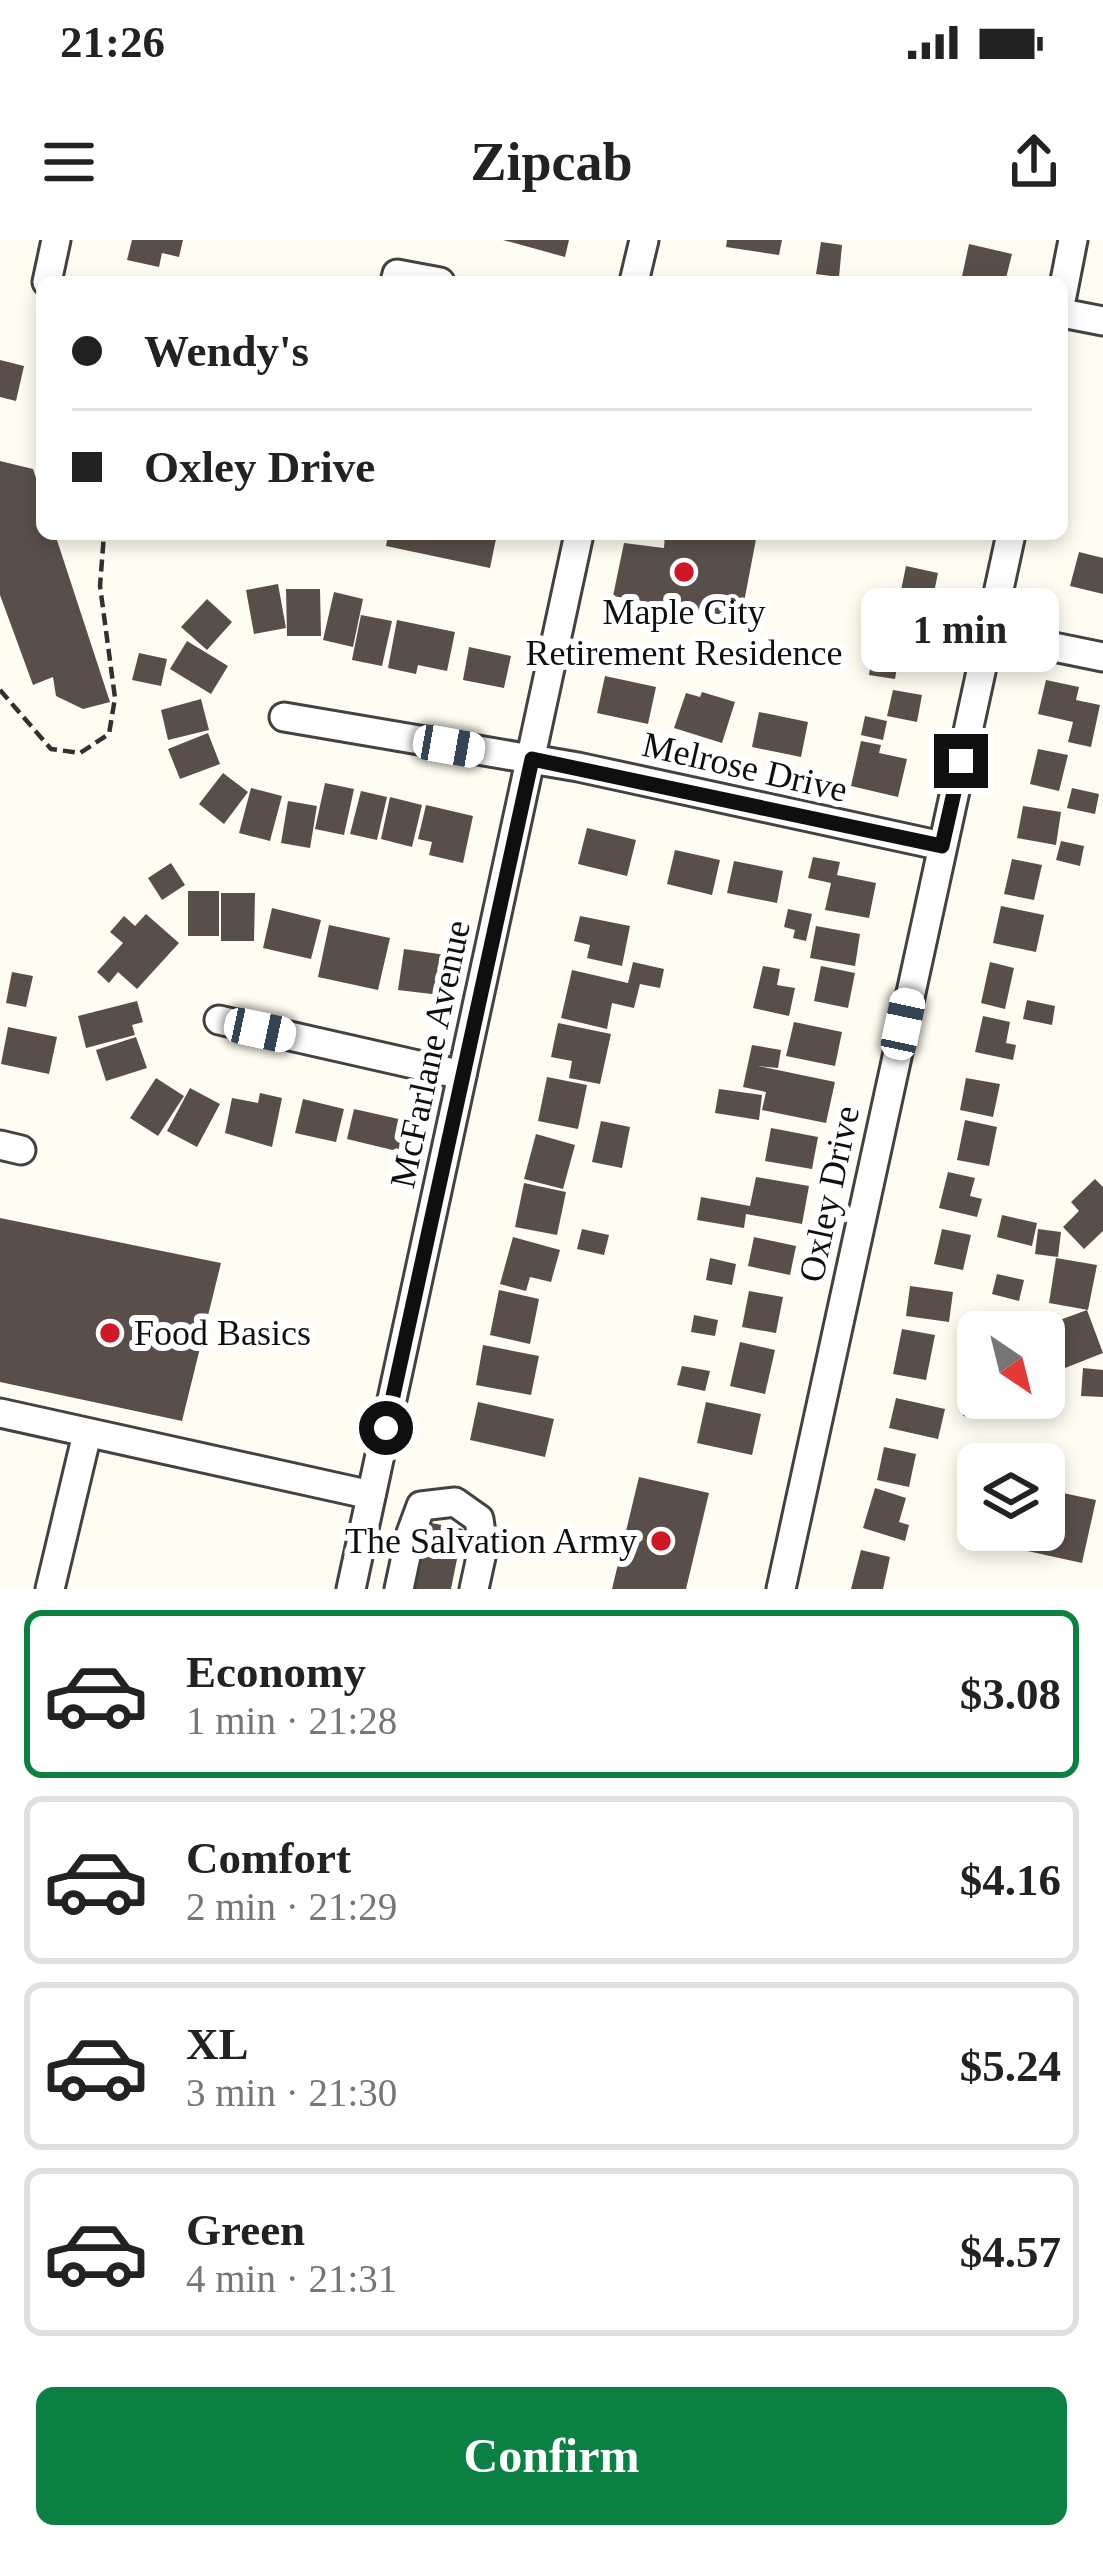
<!DOCTYPE html>
<html lang="en">
<head>
<meta charset="utf-8">
<style>
  :root { --surface:#fff; --page:#f2f2f2; --text:#222; --muted:#767676; --line:#e0e0e0; --accent:#0b8043 }
  body { margin:0; font-family:Georgia,serif; background:var(--page); color:var(--text); height:100vh; display:flex; flex-direction:column; font-size:45px; white-space:nowrap }
  * { box-sizing:border-box; margin:0 }
  p { font-size:39px; color:var(--muted) }
  .icon { flex:none; width:66px; height:66px; fill:none; stroke:currentColor; stroke-width:2; stroke-linecap:round; stroke-linejoin:round }
  .map { position:relative; height:1349px; overflow:hidden }
  .drawer { display:flex; flex-direction:column; background:var(--surface); flex:1 }
  .drawer>* { flex:none }
  .top-card { position:absolute; left:36px; top:36px; width:1032px; height:264px; border-radius:18px; box-shadow:0 6px 18px #0003; display:grid; align-content:center; height:264px; padding:0 36px; background:var(--surface) }
  .needle { width:78px; rotate:145deg }
  .buttons { position:absolute; left:957px; top:1071px; display:grid; gap:24px }
  .buttons a { display:grid; place-items:center; width:108px; height:108px; border-radius:18px; background:var(--surface); box-shadow:0 6px 18px #0003; font-size:60px }
  .end { position:absolute; width:54px; height:54px; margin:-27px; border:15px solid #0f0f0f; background:#fff; box-shadow:0 0 0 6px #fff }
  .from { border-radius:50% }
  .bubble { position:absolute; height:84px; border-radius:18px; background:var(--surface); box-shadow:0 6px 18px #0003; font-size:39px; font-weight:800; line-height:84px; text-align:center }
  .car { position:absolute; width:36px; height:72px; margin:-36px -18px; border-radius:15px; box-shadow:0 0 9px 3px #0007; background:linear-gradient(#fff 24%,#345 0 40%,#fff 0 76%,#345 0 86%,#fff 0) }
  .top-card b { display:flex; align-items:center; gap:42px; height:114px; font-size:45px }
  .top-card b+b { border-top:3px solid var(--line) }
  .top-card i { width:30px; height:30px; background:var(--text) }
  ul { padding:21px 0 0; list-style:none }
  li { display:flex; align-items:center; gap:36px; height:168px; margin:0 24px 18px; padding:0 12px; border:6px solid var(--line); border-radius:18px }
  li div { flex:1 }
  li b { display:block; font-size:45px }
  li em { font-style:normal; font-weight:800 }
  li.current { border-color:var(--accent) }
  li>.icon { width:108px; height:108px; stroke-width:1.5 }
  .primary-button { display:flex; gap:24px; margin-top:auto; padding:24px 36px }
  .primary-button a { flex:1; height:138px; border-radius:18px; background:var(--accent); color:#fff; font-size:48px; font-weight:800; line-height:138px; text-align:center }
  .status { display:flex; justify-content:space-between; align-items:center; height:84px; padding:0 60px; background:var(--surface); direction:ltr }
  .status svg { height:33px; fill:currentColor }
  header { display:flex; justify-content:space-between; align-items:center; height:156px; padding:0 36px; background:var(--surface); font-size:54px; font-weight:800 }
  .map>svg:first-child { display:block }
  .building { fill:#594f4a }
  .lines { fill:none; stroke-linecap:round; stroke-linejoin:round }
  .minor-casing { stroke:#424242; stroke-width:33 }
  .path { stroke:#313131; stroke-width:4.5; stroke-dasharray:12 6; stroke-linecap:butt }
  .minor { stroke:#fff; stroke-width:27 }
  .route { stroke:#0f0f0f; stroke-width:15 }
  .poi-dot { fill:#ce1828; stroke:#fff; stroke-width:4.5 }
  .labels { text-anchor:middle; dominant-baseline:central; stroke-width:12; stroke-linejoin:round; paint-order:stroke }
  .poi-label { font-size:36px; fill:#0f0f0f; stroke:#fff }
  .street-label { font-size:36px; fill:#0f0f0f; stroke:#fff }
</style>
</head>
<body>
<div class="status"><b>21:26</b><svg viewBox="0 0 49 12"><path d="M0 12V9h3v3zM5 12V6h3v6zM10 12V3h3v9zM15 12V0h3v12zM26 1h20v11H26zM47 4h2v5h-2z"/></svg></div>
<header><svg class="icon" aria-label="menu" viewBox="0 0 24 24"><path d="M4 6h16M4 12h16M4 18h16"/></svg>Zipcab<svg class="icon" aria-label="share" viewBox="0 0 24 24"><path d="M12 15V3M7 8l5-5 5 5M5 13v7h14v-7"/></svg></header>
<div class="map">
<svg width="1103" height="1349" viewBox="0 0 1103 1349">
  <rect width="100%" height="100%" fill="#fffcf1"/>
  <g class="building">
    <polygon points="132,0 183,0 179,17 162,13 159,27 127,20"/>
    <polygon points="503,0 569,0 565,17"/>
    <polygon points="727,0 782,0 779,15 726,7"/>
    <polygon points="821,2 842,5 839,37 816,34"/>
    <polygon points="969,4 1012,14 1005,42 961,41"/>
    <polygon points="0,120 24,126 16,161 0,157"/>
    <polygon points="0,221 33,229 42,257 42,294 55,294 110,462 83,469 56,456 53,437 33,445 0,355"/>
    <polygon points="388,294 497,294 490,328 386,306"/>
    <polygon points="665,294 757,294 741,378 613,356 624,303 664,308"/>
    <polygon points="1079,312 1103,318 1103,354 1070,346"/>
    <polygon points="906,326 938,333 931,367 899,360"/>
    <polygon points="278,344 286,388 254,394 246,350"/>
    <polygon points="286,349 320,349 321,396 287,396"/>
    <polygon points="334,352 363,359 353,407 323,400"/>
    <polygon points="207,359 232,382 207,410 181,387"/>
    <polygon points="361,375 392,381 382,426 352,420"/>
    <polygon points="397,380 455,392 447,431 418,425 416,434 388,428"/>
    <polygon points="894,387 933,393 928,426 898,422 895,439 869,435 875,395 893,397"/>
    <polygon points="187,401 228,426 211,454 170,429"/>
    <polygon points="469,407 511,416 504,448 463,440"/>
    <polygon points="139,413 167,419 161,446 132,440"/>
    <polygon points="605,436 656,447 648,484 597,473"/>
    <polygon points="1046,440 1079,447 1076,460 1100,465 1091,507 1068,502 1073,482 1038,474"/>
    <polygon points="893,450 922,455 917,482 887,476"/>
    <polygon points="702,452 735,462 722,503 674,488 686,453 700,457"/>
    <polygon points="201,459 209,490 168,500 161,470"/>
    <polygon points="759,472 808,482 801,517 752,507"/>
    <polygon points="865,476 887,481 883,500 861,495"/>
    <polygon points="208,493 220,524 180,539 168,509"/>
    <polygon points="861,501 881,505 879,513 907,519 898,557 851,546"/>
    <polygon points="1038,509 1068,515 1059,551 1030,544"/>
    <polygon points="223,533 248,552 224,584 199,564"/>
    <polygon points="325,543 354,549 344,595 315,589"/>
    <polygon points="251,548 282,556 270,601 239,593"/>
    <polygon points="1072,548 1099,554 1095,574 1067,568"/>
    <polygon points="361,551 387,557 377,600 350,594"/>
    <polygon points="390,557 422,565 412,607 381,599"/>
    <polygon points="288,561 317,566 310,608 281,603"/>
    <polygon points="426,565 473,576 463,623 429,615 432,602 418,599"/>
    <polygon points="1023,566 1061,572 1056,605 1017,598"/>
    <polygon points="587,588 636,600 627,636 578,624"/>
    <polygon points="1061,601 1084,606 1080,626 1056,620"/>
    <polygon points="675,610 720,620 712,655 667,644"/>
    <polygon points="813,617 840,622 837,635 876,643 869,678 825,670 831,643 808,638"/>
    <polygon points="1012,619 1042,625 1034,660 1004,654"/>
    <polygon points="734,621 783,631 777,663 727,653"/>
    <polygon points="171,623 185,645 162,660 148,638"/>
    <rect x="188" y="651" width="31" height="45"/>
    <polygon points="221,653 255,653 254,701 221,701"/>
    <polygon points="1001,666 1044,675 1036,712 993,703"/>
    <polygon points="272,668 321,680 311,719 263,708"/>
    <polygon points="788,669 812,674 806,701 793,698 795,690 784,687"/>
    <polygon points="146,674 179,703 137,749 118,732 109,743 97,732 123,703 110,692 124,676 135,686"/>
    <polygon points="580,676 630,686 622,726 587,718 590,705 574,701"/>
    <polygon points="329,685 390,698 378,750 318,737"/>
    <polygon points="816,686 860,694 855,726 810,718"/>
    <polygon points="404,709 446,715 440,755 398,750"/>
    <polygon points="633,722 664,729 660,748 640,744 634,768 612,763 607,789 561,778 572,730 628,743"/>
    <polygon points="990,722 1014,728 1005,769 981,763"/>
    <polygon points="763,726 780,729 777,745 795,748 789,776 753,768"/>
    <polygon points="821,726 855,733 848,768 814,761"/>
    <polygon points="12,732 33,736 26,767 6,763"/>
    <polygon points="1027,760 1055,766 1052,785 1023,779"/>
    <polygon points="137,761 143,782 132,785 135,795 86,808 78,776"/>
    <polygon points="983,776 1010,782 1006,803 1016,805 1013,820 975,812"/>
    <polygon points="794,782 842,792 835,826 786,816"/>
    <polygon points="558,783 611,794 600,844 569,838 572,821 551,817"/>
    <polygon points="8,787 57,797 49,834 1,824"/>
    <polygon points="136,797 147,828 106,841 96,810"/>
    <polygon points="752,805 781,810 778,828 758,826 835,842 826,883 762,870 766,852 743,847"/>
    <polygon points="547,837 587,845 578,889 538,881"/>
    <polygon points="156,838 184,856 158,896 130,878"/>
    <polygon points="966,838 1000,844 993,877 960,870"/>
    <polygon points="190,848 220,864 197,907 167,891"/>
    <polygon points="719,849 762,855 759,880 715,873"/>
    <polygon points="260,853 282,858 272,907 225,893 232,858 258,863"/>
    <polygon points="303,859 344,869 336,902 295,893"/>
    <polygon points="354,869 412,882 405,913 347,899"/>
    <polygon points="965,880 997,887 989,926 957,920"/>
    <polygon points="601,881 630,887 622,928 592,922"/>
    <polygon points="771,888 818,897 812,929 765,921"/>
    <polygon points="536,894 575,905 563,949 524,939"/>
    <polygon points="948,932 975,938 970,956 982,959 977,977 939,968"/>
    <polygon points="756,937 809,946 802,984 746,974 744,988 697,980 701,957 750,966"/>
    <polygon points="1095,939 1103,947 1103,991 1084,1009 1063,987 1079,971 1071,962"/>
    <polygon points="524,943 566,952 557,995 515,987"/>
    <polygon points="1002,975 1037,983 1032,1006 997,997"/>
    <polygon points="0,978 221,1023 182,1181 0,1142"/>
    <polygon points="582,989 609,995 604,1015 577,1009"/>
    <polygon points="942,989 971,995 963,1030 934,1024"/>
    <polygon points="1038,989 1061,992 1058,1017 1035,1014"/>
    <polygon points="513,997 560,1010 551,1042 530,1037 526,1051 500,1044"/>
    <polygon points="754,997 796,1006 790,1035 748,1026"/>
    <polygon points="710,1018 736,1024 732,1045 706,1040"/>
    <polygon points="1056,1018 1097,1025 1088,1070 1049,1063"/>
    <polygon points="997,1034 1024,1040 1019,1061 992,1054"/>
    <polygon points="910,1046 953,1052 949,1082 906,1076"/>
    <polygon points="499,1050 539,1059 530,1104 490,1095"/>
    <polygon points="749,1051 783,1057 776,1093 742,1087"/>
    <polygon points="1087,1070 1103,1113 1060,1130 1054,1114 1062,1111 1057,1098 1063,1096 1057,1081"/>
    <polygon points="694,1075 718,1080 715,1096 691,1092"/>
    <polygon points="977,1080 1011,1088 1010,1092 978,1092 978,1106 971,1104"/>
    <polygon points="902,1089 935,1095 926,1140 893,1134"/>
    <polygon points="740,1102 775,1110 765,1154 730,1146"/>
    <polygon points="483,1105 539,1116 531,1155 476,1145"/>
    <polygon points="682,1126 710,1131 705,1151 677,1145"/>
    <polygon points="1083,1128 1103,1130 1103,1157 1081,1156"/>
    <polygon points="896,1158 945,1169 938,1199 889,1188"/>
    <polygon points="965,1160 992,1164 990,1179 963,1176"/>
    <polygon points="478,1162 554,1179 545,1217 470,1200"/>
    <polygon points="706,1162 761,1174 752,1215 697,1203"/>
    <polygon points="884,1207 916,1214 909,1247 877,1240"/>
    <polygon points="639,1237 709,1253 686,1349 612,1349"/>
    <polygon points="875,1248 906,1258 899,1282 909,1285 905,1301 863,1288"/>
    <polygon points="1044,1249 1096,1260 1082,1323 981,1301 984,1290 1044,1290"/>
    <polygon points="426,1282 463,1289 451,1349 412,1349"/>
    <polygon points="861,1310 890,1317 883,1349 851,1349"/>
  </g>
  <g class="lines">
    <g class="minor-casing">
      <g id="minor">
        <polyline points="47,42 56,0"/>
        <polyline points="395,42 397,34 440,42"/>
        <polyline points="634,42 644,0"/>
        <polyline points="1062,56 1073,0"/>
        <polyline points="1062,73 1103,81"/>
        <polyline points="990,394 1103,417"/>
        <polyline points="284,477 578,527 942,606"/>
        <polyline points="219,780 462,835"/>
        <polyline points="0,905 21,910"/>
        <polyline points="0,1173 371,1255"/>
        <polyline points="50,1349 87,1194"/>
        <polyline points="351,1349 579,294"/>
        <polyline points="399,1349 411,1293 421,1266 455,1262 479,1279 483,1308 474,1349"/>
        <polyline points="781,1349 1011,294"/>
      </g>
    </g>
    <polyline class="path" points="0,450 51,509 80,513 109,494 115,458 100,346 104,294"/>
    <use href="#minor" class="minor"/>
  </g>
  <g class="lines">
    <polyline class="route" points="386,1188 532,519 942,606 961,521"/>
  </g>
  <g class="poi-dot">
    <circle cx="684" cy="332" r="12"/>
    <circle cx="110" cy="1093" r="12"/>
    <circle cx="661" cy="1301" r="12"/>
  </g>
  <g class="labels">
    <g class="poi-label">
      <text x="684" y="372">Maple City<tspan x="684" dy="41">Retirement Residence</tspan></text>
      <text x="134" y="1093" text-anchor="start">Food Basics</text>
      <text x="637" y="1301" text-anchor="end">The Salvation Army</text>
    </g>
    <g class="street-label">
      <text transform="translate(745 527) rotate(13)">Melrose Drive</text>
      <text transform="translate(430 814) rotate(-78)">McFarlane Avenue</text>
      <text transform="translate(829 954) rotate(-78)">Oxley Drive</text>
    </g>
  </g>
</svg>
<div class="buttons">
<a><svg class="needle" viewBox="-14 -14 28 28"><path d="M0-13l5 13h-10z" fill="#e53935"/><path d="M0 13l5-13h-10z" fill="#767676"/></svg></a>
<a><svg class="icon" aria-label="layers" viewBox="0 0 24 24"><path d="M12 4l9 5-9 5-9-5zM3 14l9 5 9-5"/></svg></a>
</div>
<i class="end from" style="left:386px;top:1188px"></i>
<i class="end" style="left:961px;top:521px"></i>
<div class="bubble" style="left:861px;top:348px;width:198px">1 min</div>
<i class="car" style="left:449px;top:506px;rotate:100deg"></i>
<i class="car" style="left:903px;top:784px;rotate:12deg"></i>
<i class="car" style="left:260px;top:790px;rotate:102deg"></i>
<div class="top-card">
<b><i class="from"></i>Wendy's</b>
<b><i></i>Oxley Drive</b>
</div>
</div>
<section class="drawer">
<ul>
<li class="current"><svg class="icon" aria-label="car" viewBox="0 0 24 24"><path d="M5 17H2v-5l4-1 3-4h7l3 4 3 1v5h-3M9 17h6M6 11h13"/><circle cx="7" cy="17" r="2"/><circle cx="17" cy="17" r="2"/></svg><div><b>Economy</b><p>1 min · 21:28</p></div><em>$3.08</em></li>
<li><svg class="icon" aria-label="car" viewBox="0 0 24 24"><path d="M5 17H2v-5l4-1 3-4h7l3 4 3 1v5h-3M9 17h6M6 11h13"/><circle cx="7" cy="17" r="2"/><circle cx="17" cy="17" r="2"/></svg><div><b>Comfort</b><p>2 min · 21:29</p></div><em>$4.16</em></li>
<li><svg class="icon" aria-label="car" viewBox="0 0 24 24"><path d="M5 17H2v-5l4-1 3-4h7l3 4 3 1v5h-3M9 17h6M6 11h13"/><circle cx="7" cy="17" r="2"/><circle cx="17" cy="17" r="2"/></svg><div><b>XL</b><p>3 min · 21:30</p></div><em>$5.24</em></li>
<li><svg class="icon" aria-label="car" viewBox="0 0 24 24"><path d="M5 17H2v-5l4-1 3-4h7l3 4 3 1v5h-3M9 17h6M6 11h13"/><circle cx="7" cy="17" r="2"/><circle cx="17" cy="17" r="2"/></svg><div><b>Green</b><p>4 min · 21:31</p></div><em>$4.57</em></li>
</ul>
<div class="primary-button"><a>Confirm</a></div>
</section>
</body>
</html>
